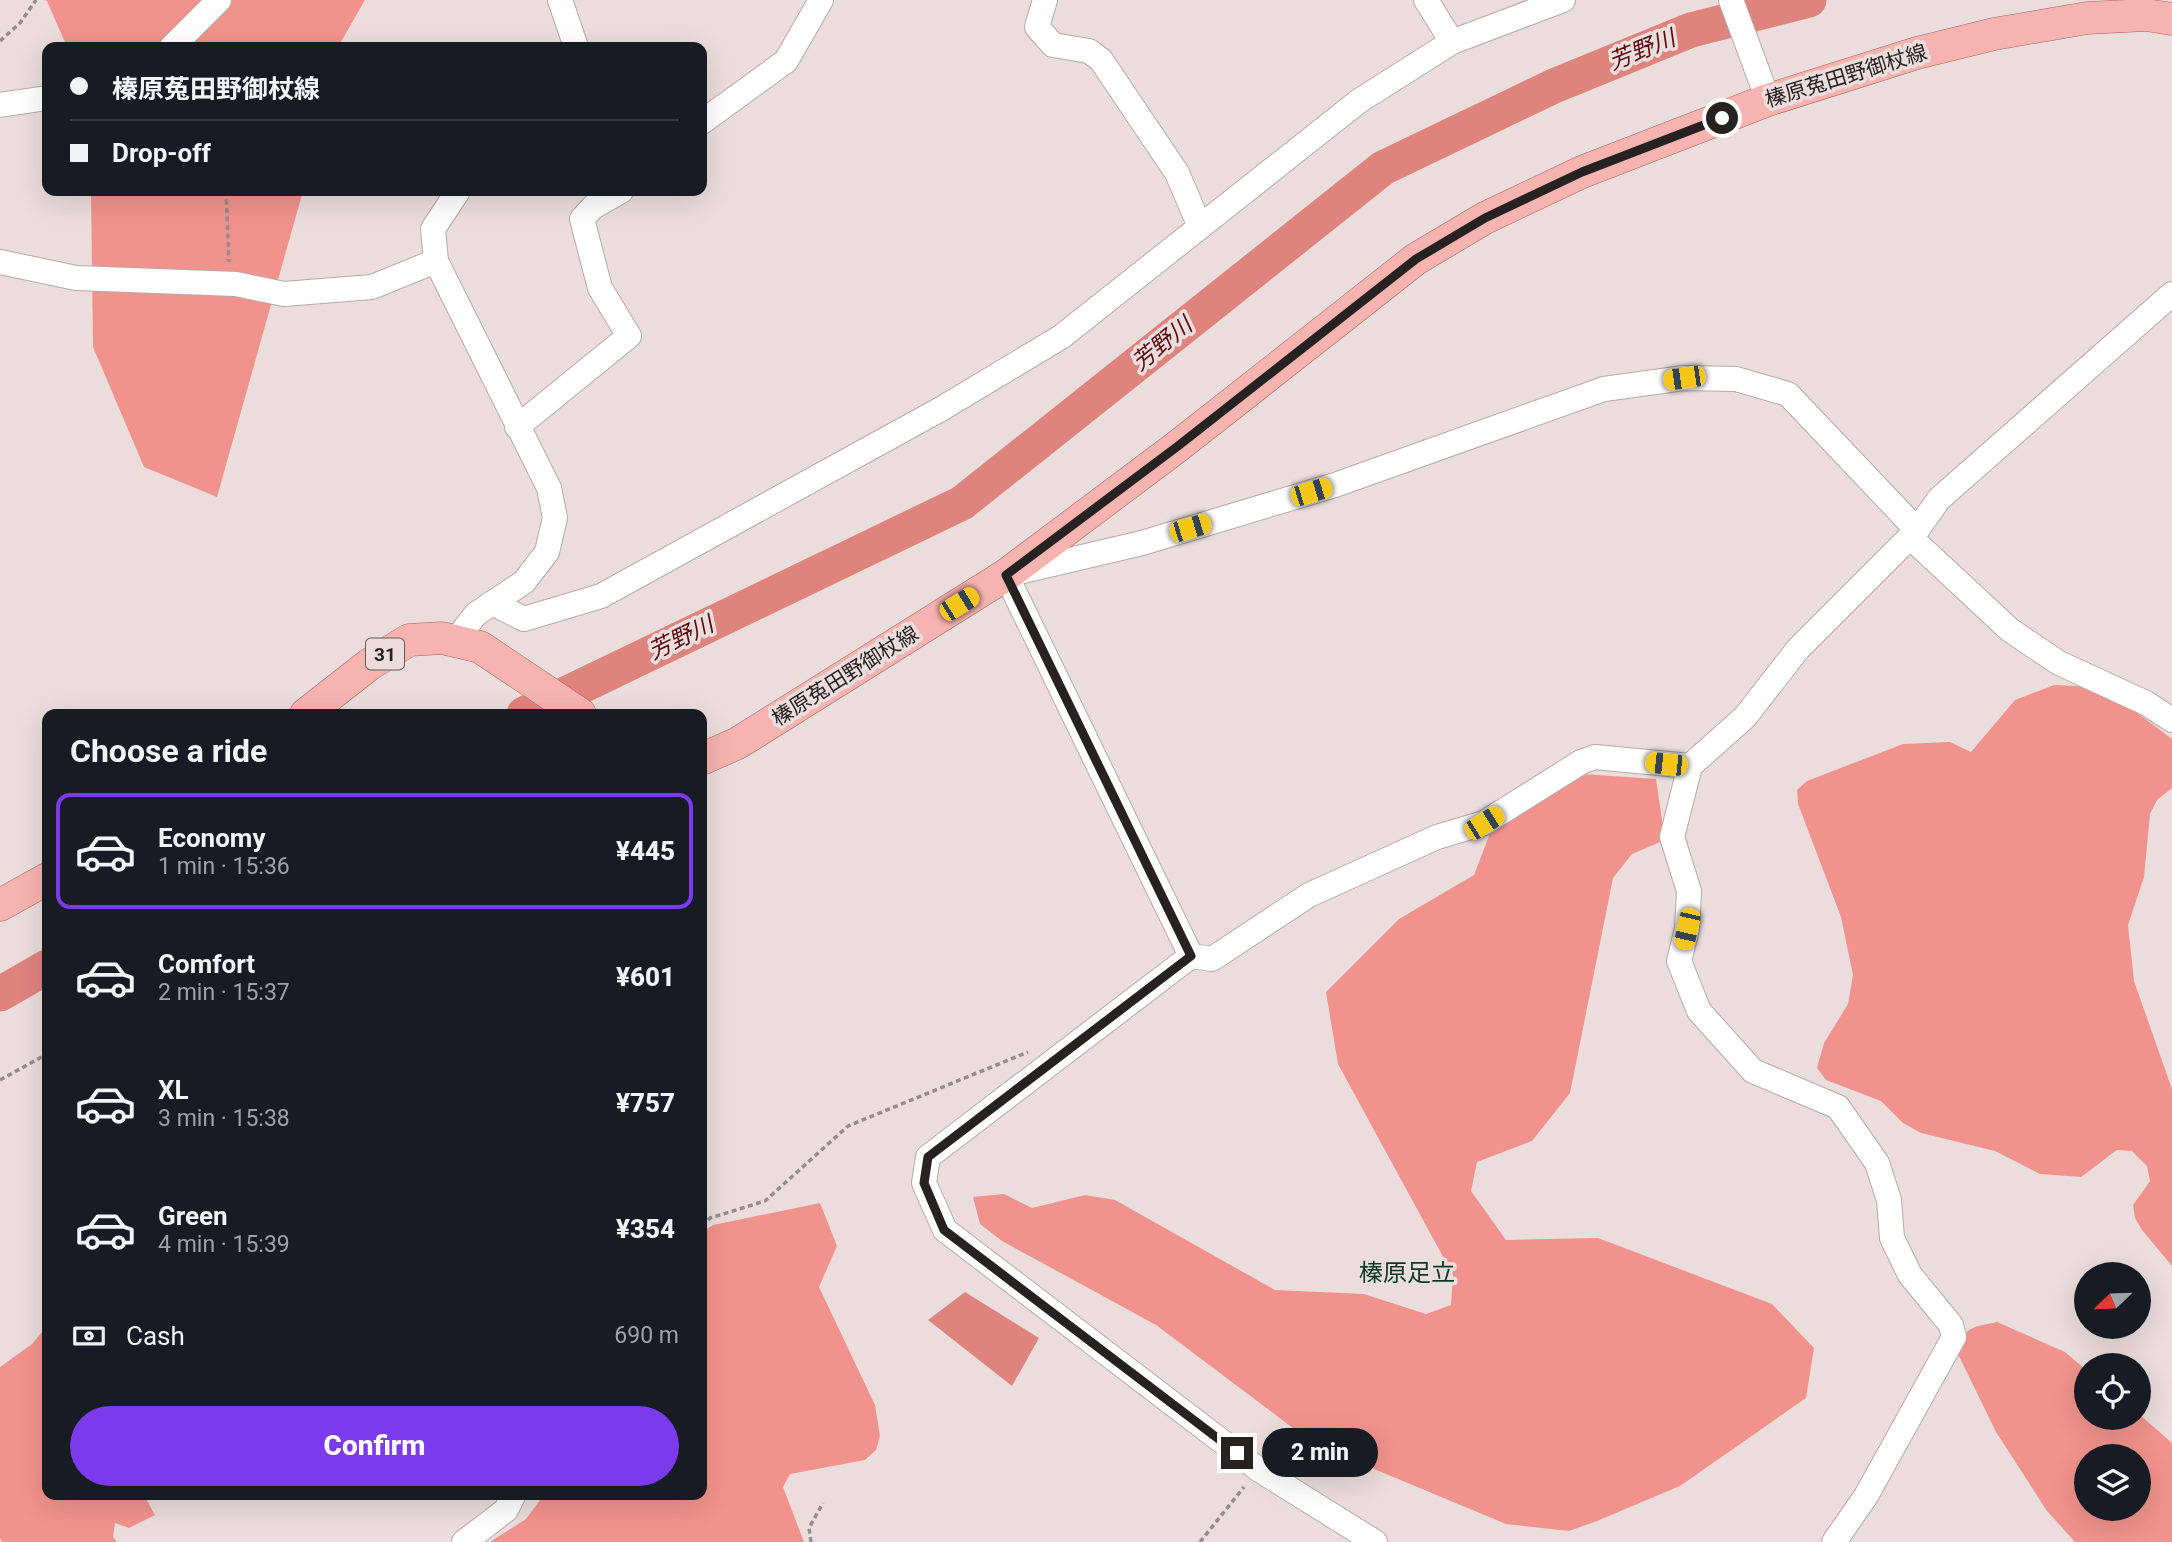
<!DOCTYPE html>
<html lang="en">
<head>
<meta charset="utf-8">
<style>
  :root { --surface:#171b24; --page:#242831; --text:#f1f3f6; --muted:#9ea1a6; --line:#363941; --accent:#7c3aed }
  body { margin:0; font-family:Roboto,"Noto Sans JP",sans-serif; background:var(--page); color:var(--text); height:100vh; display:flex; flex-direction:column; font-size:26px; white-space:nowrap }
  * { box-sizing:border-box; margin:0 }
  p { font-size:23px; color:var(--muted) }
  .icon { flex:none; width:38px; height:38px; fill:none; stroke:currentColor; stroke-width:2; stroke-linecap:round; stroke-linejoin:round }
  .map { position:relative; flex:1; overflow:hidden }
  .panel { position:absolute; left:42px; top:709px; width:665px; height:791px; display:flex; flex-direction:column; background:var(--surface); border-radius:14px; box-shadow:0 7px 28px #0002 }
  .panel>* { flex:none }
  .guide { position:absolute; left:42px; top:42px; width:665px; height:154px; border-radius:14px; box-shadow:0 7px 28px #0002; display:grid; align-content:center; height:154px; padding:0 28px; background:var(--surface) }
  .needle { width:46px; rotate:247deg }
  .controls { position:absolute; left:2074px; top:1262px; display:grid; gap:14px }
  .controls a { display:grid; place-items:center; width:77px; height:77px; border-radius:50%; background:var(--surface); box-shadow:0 7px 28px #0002; font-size:35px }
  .end { position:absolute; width:32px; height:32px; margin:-16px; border:9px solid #272222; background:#fff; box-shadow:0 0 0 4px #fff }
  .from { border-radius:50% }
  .bubble { position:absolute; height:49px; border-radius:24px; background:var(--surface); box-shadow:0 7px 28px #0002; font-size:23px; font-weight:800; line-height:49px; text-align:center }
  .car { position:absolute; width:21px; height:42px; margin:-21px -10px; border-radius:9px; box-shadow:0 0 5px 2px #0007; background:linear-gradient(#f5c518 24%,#345 0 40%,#f5c518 0 76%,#345 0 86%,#f5c518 0) }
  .guide b { display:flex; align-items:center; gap:24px; height:66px; font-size:26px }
  .guide b+b { border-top:2px solid var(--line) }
  .guide i { width:18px; height:18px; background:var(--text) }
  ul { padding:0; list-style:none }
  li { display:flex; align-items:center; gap:21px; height:116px; margin:0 14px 10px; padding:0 14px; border:4px solid transparent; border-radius:14px }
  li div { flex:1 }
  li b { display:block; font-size:26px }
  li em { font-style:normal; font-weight:800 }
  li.current { border-color:var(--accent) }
  li>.icon { width:63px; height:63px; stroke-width:1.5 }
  h2 { padding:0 28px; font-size:32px; line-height:84px }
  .pay { display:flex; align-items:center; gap:18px; height:77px; padding:0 28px; font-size:26px }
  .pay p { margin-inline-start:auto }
  .button { display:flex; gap:14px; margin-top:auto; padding:14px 28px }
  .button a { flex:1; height:80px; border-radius:42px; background:var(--accent); color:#fff; font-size:28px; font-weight:800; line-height:80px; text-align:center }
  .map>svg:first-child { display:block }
  .forest { fill:#f1938c; fill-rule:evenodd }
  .water { fill:#df837d }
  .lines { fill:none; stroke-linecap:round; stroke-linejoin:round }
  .river { stroke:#df837d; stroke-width:35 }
  .minor-casing { stroke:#b6aaa9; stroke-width:26 }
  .major-casing { stroke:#aa605c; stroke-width:33 }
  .path { stroke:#968c8c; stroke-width:3.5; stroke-dasharray:5 3.5; stroke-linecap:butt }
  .minor { stroke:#fff; stroke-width:24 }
  .major { stroke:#f7b3b0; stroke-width:32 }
  .route { stroke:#272222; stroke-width:9 }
  .labels { text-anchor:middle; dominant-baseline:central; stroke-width:7; stroke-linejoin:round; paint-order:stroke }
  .shield { fill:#eadddc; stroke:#625a5a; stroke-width:2 }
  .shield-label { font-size:19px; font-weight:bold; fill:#272222 }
  .street-label { font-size:21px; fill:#272222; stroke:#eadddc }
  .water-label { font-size:23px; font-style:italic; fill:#5a050d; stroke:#eadddc }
  .quarter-label { font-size:24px; fill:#0c3722; stroke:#eadddc }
</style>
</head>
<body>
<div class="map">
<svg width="2172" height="1542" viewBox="0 0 2172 1542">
  <rect width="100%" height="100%" fill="#eadddc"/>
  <g class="forest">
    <polygon points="44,0 365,0 338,47 67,47 47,1"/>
    <polygon points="91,191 303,191 217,497 144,467 93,347"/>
    <polygon points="2054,685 2098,687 2113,695 2172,739 2172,788 2157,800 2150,814 2144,877 2128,925 2134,981 2172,1089 2172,1266 2142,1230 2135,1218 2133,1205 2150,1181 2147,1166 2132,1151 2117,1150 2081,1177 2040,1174 1995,1151 1921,1133 1903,1123 1881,1101 1826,1080 1817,1068 1824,1043 1848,1004 1853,975 1841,917 1798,804 1797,790 1807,781 1903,744 1950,742 1971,752 2015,700"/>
    <polygon points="1583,774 1656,779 1665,840 1632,854 1613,878 1570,1093 1532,1141 1477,1162 1471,1191 1506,1240 1598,1238 1772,1304 1814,1348 1806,1398 1680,1486 1597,1521 1569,1531 1506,1524 1314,1444 1156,1325 1002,1241 980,1224 973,1197 1004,1194 1032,1208 1085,1195 1115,1200 1275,1290 1364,1294 1426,1314 1451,1305 1453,1275 1338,1064 1326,992 1399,919 1474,875 1492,828"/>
    <polygon points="820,1203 837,1246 819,1287 875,1405 880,1436 876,1450 865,1460 790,1474 783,1487 804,1542 490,1542 526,1519 544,1495 702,1494 702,1232 713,1225"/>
    <path d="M1997,1322L2065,1352L2086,1370V1418H2138L2139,1414L2172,1443V1542H2075L2047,1511L1996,1432L1957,1352C1964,1326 1973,1327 1997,1322ZM2086,1456H2138V1508H2086Z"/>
    <polygon points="47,1326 47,1494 144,1495 155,1515 129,1528 115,1523 113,1537 117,1542 2,1542 0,1538 0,1367 32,1344"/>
  </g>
  <polygon class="water" points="965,1292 1039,1338 1012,1386 928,1320"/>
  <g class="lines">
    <g class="river">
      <polyline points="524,714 962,503 1383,168 1554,86 1691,30 1809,0"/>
      <polyline points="0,994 47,967"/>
    </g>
    <g class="minor-casing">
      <g id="minor">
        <polyline points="560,0 576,47"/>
        <polyline points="1045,0 1037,27 1053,45 1089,51 1101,60 1177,173 1200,227"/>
        <polyline points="1426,0 1452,42"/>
        <polyline points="1731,0 1768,100"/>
        <polyline points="172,47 219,0"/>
        <polyline points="0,105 47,98"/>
        <polyline points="702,122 786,61 821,0"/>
        <polyline points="0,262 76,278 236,284 284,294 372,287 436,261"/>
        <polyline points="517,427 629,336 600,288 582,219 593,207 621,191"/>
        <polyline points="1910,537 2010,630 2059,663 2146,703 2172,720"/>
        <polyline points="492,603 524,619 601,596 941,409 1061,337 1359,101 1452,42 1563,0"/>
        <polyline points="455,641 476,614 524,582 547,552 555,518 549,488 436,261 433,229 458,191"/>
        <polyline points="1191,956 1006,575 1142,543 1335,485 1604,389 1684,378 1736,379 1788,394 1917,530"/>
        <polyline points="464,1542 506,1510 514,1494"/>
        <polyline points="1375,1542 1258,1469 945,1230 924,1183 928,1157 1191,956 1212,959 1309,895 1437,837 1484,823 1581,762 1595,757 1690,766"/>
        <polyline points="1834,1542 1866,1496 1954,1337 1951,1325 1910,1275 1892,1238 1889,1200 1877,1163 1838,1107 1753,1071 1699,1011 1679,961 1687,929 1689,891 1672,837 1690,766 1745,717 1798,649 1917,530 1939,499 2172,294"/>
      </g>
    </g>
    <g class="major-casing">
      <g id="major">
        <polyline points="306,714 370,664 409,640 442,638 480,647 580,714"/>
        <polyline points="702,759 738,743 1006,575 1178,446 1416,259 1485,218 1582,172 1768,100 1917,53 1994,34 2087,18 2146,15 2172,19"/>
        <polyline points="0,905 47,879"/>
      </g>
    </g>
    <g class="path">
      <polyline points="0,41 20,23 36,0"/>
      <polyline points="226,191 229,262"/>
      <polyline points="0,1080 47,1054"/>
      <polyline points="702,1226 710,1218 765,1201 848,1126 1028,1052"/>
      <polyline points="811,1542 809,1528 823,1503"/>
      <polyline points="1200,1542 1244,1487"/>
    </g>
    <use href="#minor" class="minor"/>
    <use href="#major" class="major"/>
  </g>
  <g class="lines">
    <polyline class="route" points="1237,1453 944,1230 924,1183 928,1157 1191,956 1006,575 1178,446 1416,259 1485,218 1582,172 1722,118"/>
  </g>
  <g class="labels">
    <rect class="shield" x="366" y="638.5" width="38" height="31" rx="5"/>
    <g class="shield-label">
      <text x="385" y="654">31</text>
    </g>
    <g class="street-label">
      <text transform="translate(1846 76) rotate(-17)">榛原菟田野御杖線</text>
      <text transform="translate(845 676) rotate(-32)">榛原菟田野御杖線</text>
    </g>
    <g class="water-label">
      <text transform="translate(1642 50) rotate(-22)">芳野川</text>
      <text transform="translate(1162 344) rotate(-39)">芳野川</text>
      <text transform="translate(681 638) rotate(-26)">芳野川</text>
    </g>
    <g class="quarter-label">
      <text x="1407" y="1273">榛原足立</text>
    </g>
  </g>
</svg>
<div class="controls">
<a><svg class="needle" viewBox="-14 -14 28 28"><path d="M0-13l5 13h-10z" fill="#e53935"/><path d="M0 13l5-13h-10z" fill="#9ea1a6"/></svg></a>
<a><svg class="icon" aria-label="locate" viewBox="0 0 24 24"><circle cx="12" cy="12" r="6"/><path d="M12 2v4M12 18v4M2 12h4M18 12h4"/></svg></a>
<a><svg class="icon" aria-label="layers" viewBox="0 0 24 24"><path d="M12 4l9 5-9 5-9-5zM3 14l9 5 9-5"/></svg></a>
</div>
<i class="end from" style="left:1722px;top:118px"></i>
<i class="end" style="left:1237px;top:1453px"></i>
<div class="bubble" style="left:1262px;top:1428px;width:116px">2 min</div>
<i class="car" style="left:1684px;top:378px;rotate:262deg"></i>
<i class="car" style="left:1311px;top:492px;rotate:73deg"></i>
<i class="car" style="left:1190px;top:528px;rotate:73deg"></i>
<i class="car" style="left:959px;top:604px;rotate:58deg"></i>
<i class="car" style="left:1666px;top:764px;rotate:276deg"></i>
<i class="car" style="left:1484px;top:823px;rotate:58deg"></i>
<i class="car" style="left:1687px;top:929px;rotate:193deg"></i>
<div class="guide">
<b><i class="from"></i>榛原菟田野御杖線</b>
<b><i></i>Drop-off</b>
</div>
<section class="panel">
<h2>Choose a ride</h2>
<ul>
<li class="current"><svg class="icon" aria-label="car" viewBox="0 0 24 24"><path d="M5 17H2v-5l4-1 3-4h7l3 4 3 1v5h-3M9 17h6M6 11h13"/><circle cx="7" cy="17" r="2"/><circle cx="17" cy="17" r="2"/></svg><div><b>Economy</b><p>1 min · 15:36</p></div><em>¥445</em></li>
<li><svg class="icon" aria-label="car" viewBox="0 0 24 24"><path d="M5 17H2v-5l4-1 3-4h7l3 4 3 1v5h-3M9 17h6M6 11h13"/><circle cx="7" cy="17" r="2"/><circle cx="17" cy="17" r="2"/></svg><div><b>Comfort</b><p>2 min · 15:37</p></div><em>¥601</em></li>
<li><svg class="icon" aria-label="car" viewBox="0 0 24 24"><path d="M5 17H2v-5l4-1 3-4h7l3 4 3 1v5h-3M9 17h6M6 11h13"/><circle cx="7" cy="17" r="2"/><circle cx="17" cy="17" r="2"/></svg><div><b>XL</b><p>3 min · 15:38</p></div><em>¥757</em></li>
<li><svg class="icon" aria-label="car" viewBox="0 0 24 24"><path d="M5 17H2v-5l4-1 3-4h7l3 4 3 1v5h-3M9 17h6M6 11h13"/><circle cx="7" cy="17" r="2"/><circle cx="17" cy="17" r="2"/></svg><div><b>Green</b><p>4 min · 15:39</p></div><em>¥354</em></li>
</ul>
<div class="pay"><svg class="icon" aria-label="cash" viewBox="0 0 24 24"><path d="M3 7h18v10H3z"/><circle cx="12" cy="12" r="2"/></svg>Cash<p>690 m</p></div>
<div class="button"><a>Confirm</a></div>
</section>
</div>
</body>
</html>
